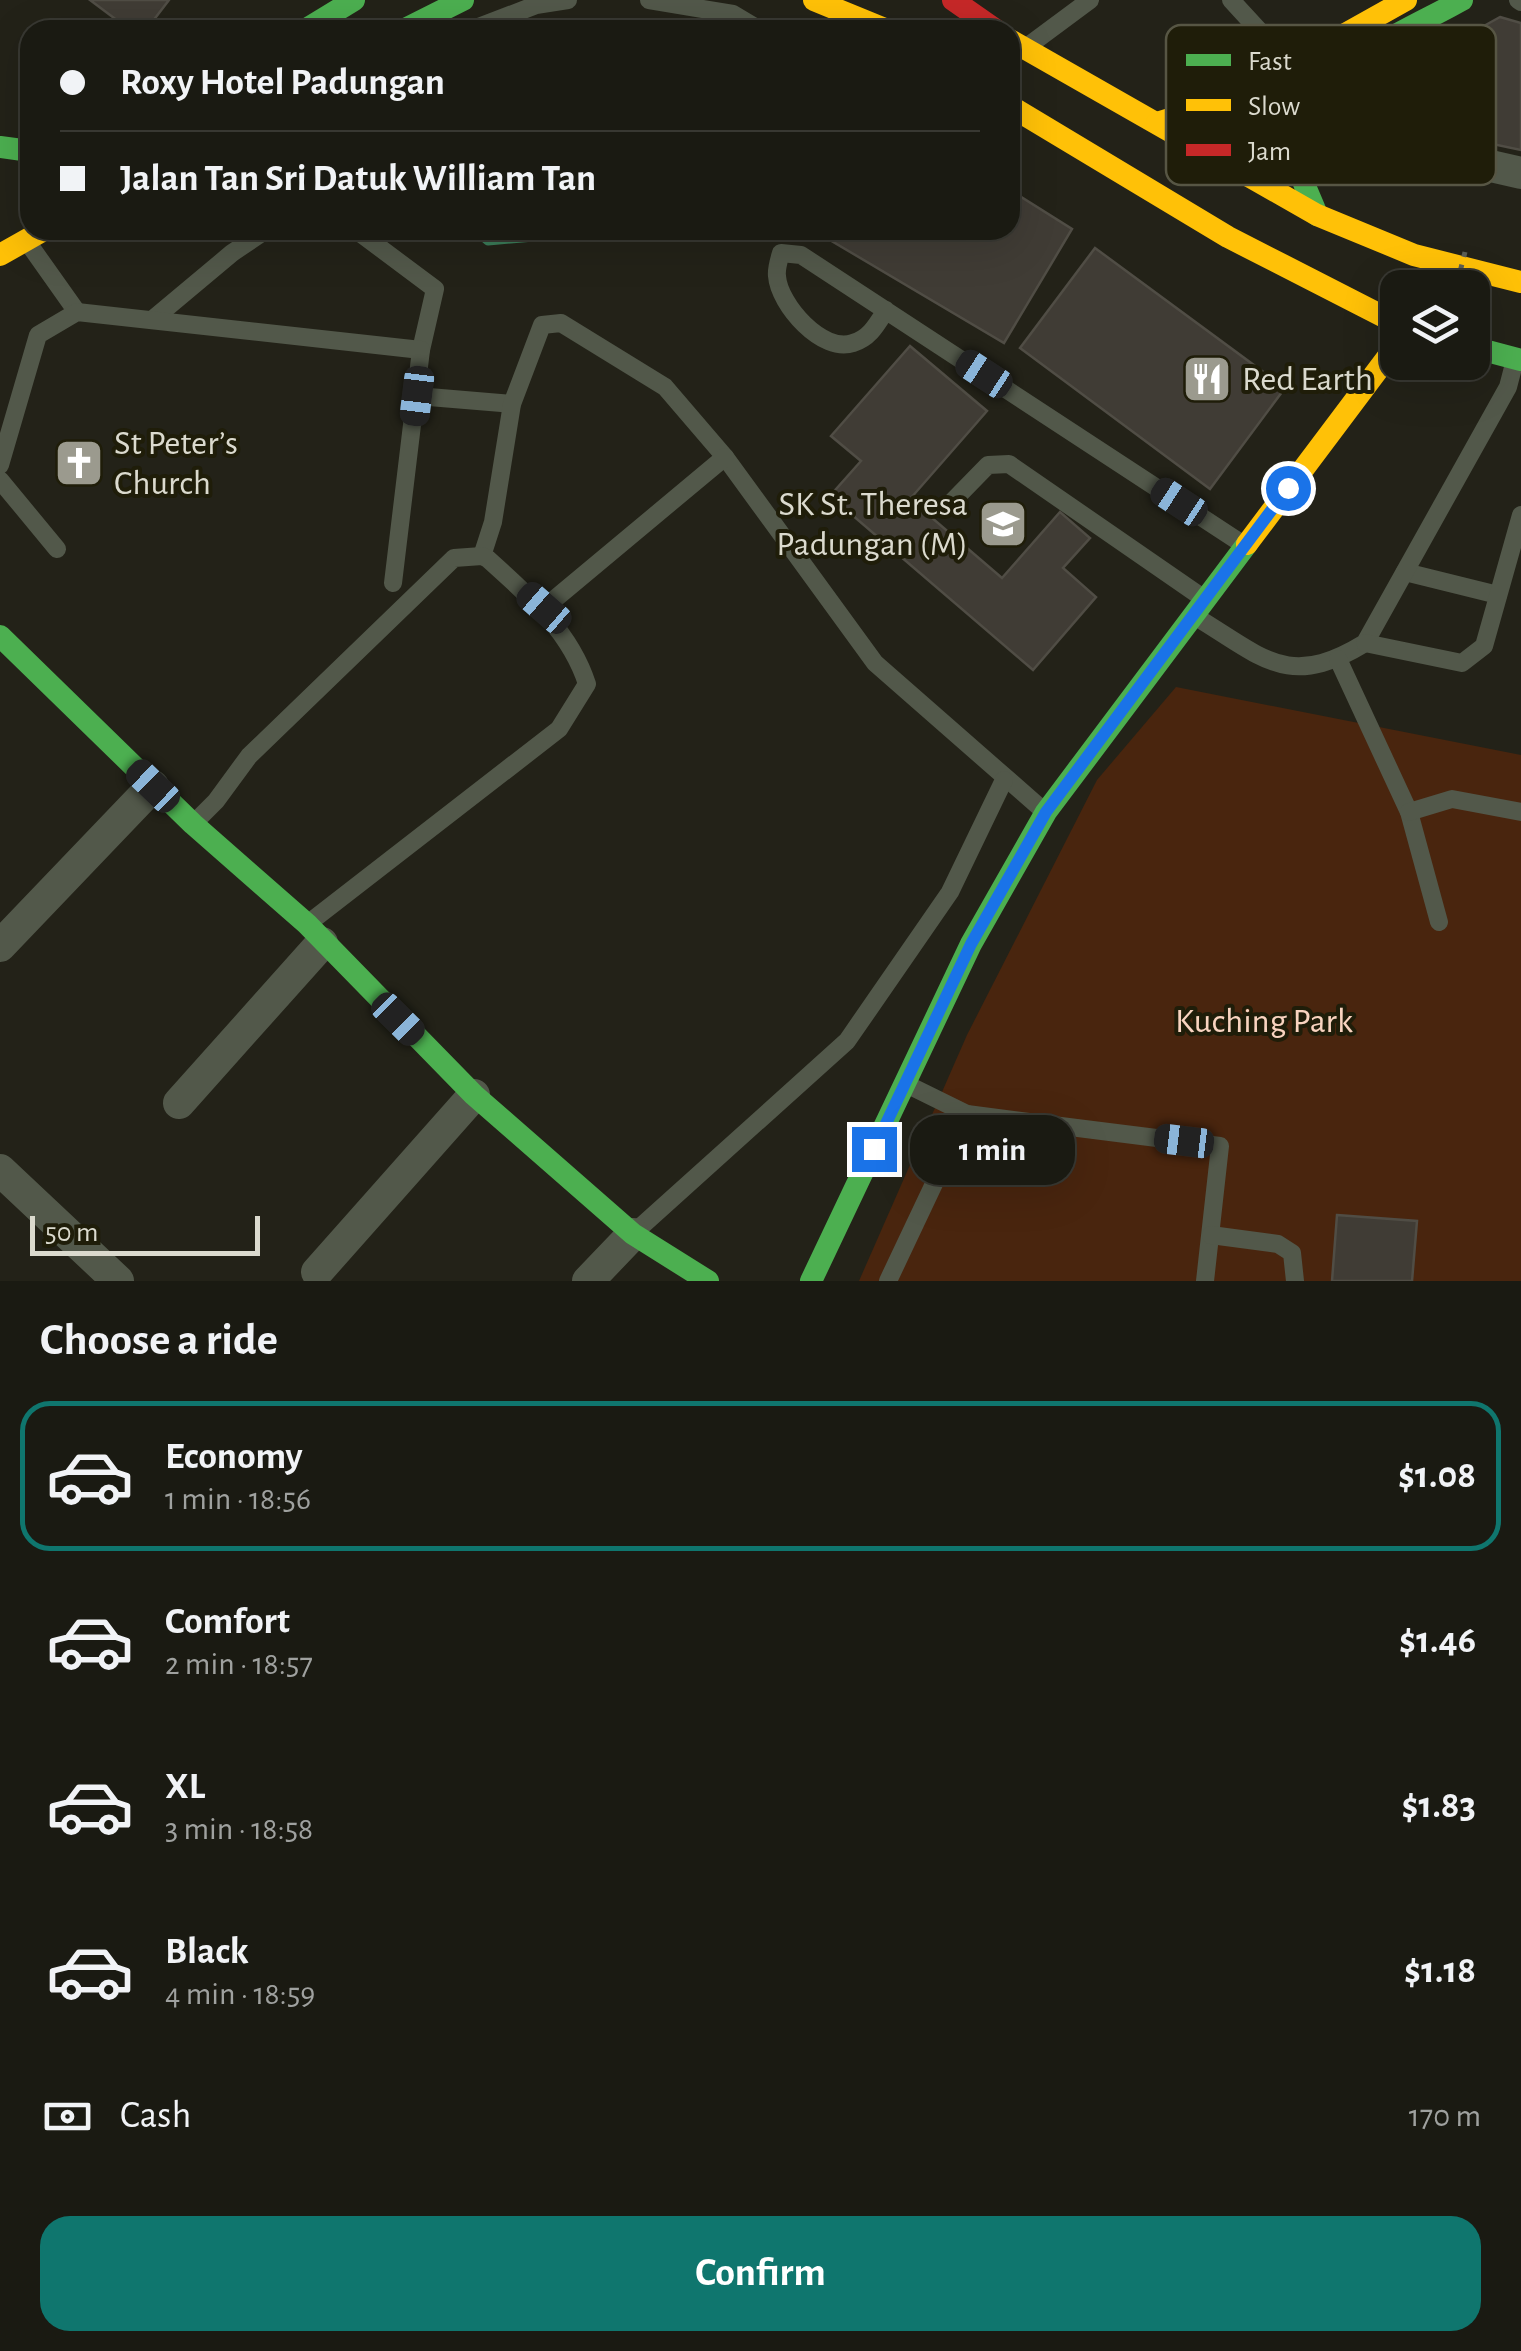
<!DOCTYPE html>
<html lang="en">
<head>
<meta charset="utf-8">
<style>
  :root { --surface:#1a1a12; --page:#272720; --text:#f1f3f6; --muted:#9fa19f; --line:#383832; --accent:#0f766e }
  body { margin:0; font-family:"Alegreya Sans",sans-serif; background:var(--page); color:var(--text); height:100vh; display:flex; flex-direction:column; font-size:38px; white-space:nowrap }
  * { box-sizing:border-box; margin:0 }
  p { font-size:32px; color:var(--muted) }
  .icon { flex:none; width:55px; height:55px; fill:none; stroke:currentColor; stroke-width:2; stroke-linecap:round; stroke-linejoin:round }
  .map { position:relative; height:1281px; overflow:hidden }
  .panel { display:flex; flex-direction:column; background:var(--surface); flex:1 }
  .panel>* { flex:none }
  .top-card { position:absolute; left:20px; top:20px; width:1000px; height:220px; border-radius:30px; box-shadow:0 10px 40px #0002,0 0 0 2px var(--line); display:grid; align-content:center; height:220px; padding:0 40px; background:var(--surface) }
  .tools { position:absolute; left:1380px; top:270px; display:grid; gap:20px }
  .tools a { display:grid; place-items:center; width:110px; height:110px; border-radius:20px; background:var(--surface); box-shadow:0 10px 40px #0002,0 0 0 2px var(--line); font-size:50px }
  .scale { position:absolute; left:30px; bottom:25px; width:230px; box-sizing:border-box; padding-left:10px; border:5px solid #dbdace; border-top:0; font-size:28px; line-height:35px; white-space:nowrap; color:#dbdace; -webkit-text-stroke:8px #1f1d09; paint-order:stroke }
  .end { position:absolute; width:45px; height:45px; margin:-22px; border:12px solid #1a73e8; background:#fff; box-shadow:0 0 0 5px #fff }
  .from { border-radius:50% }
  .bubble { position:absolute; height:70px; border-radius:30px; background:var(--surface); box-shadow:0 10px 40px #0002,0 0 0 2px var(--line); font-size:32px; font-weight:700; line-height:70px; text-align:center }
  .car { position:absolute; width:30px; height:60px; margin:-30px -15px; border-radius:12px; box-shadow:0 0 8px 2px #0007; background:linear-gradient(#222 24%,#8ab4d8 0 40%,#222 0 76%,#8ab4d8 0 86%,#222 0) }
  .top-card b { display:flex; align-items:center; gap:35px; height:95px; font-size:38px }
  .top-card b+b { border-top:2px solid var(--line) }
  .top-card i { width:25px; height:25px; background:var(--text) }
  ul { padding:0; list-style:none }
  li { display:flex; align-items:center; gap:30px; height:150px; margin:0 20px 15px; padding:0 20px; border:5px solid transparent; border-radius:30px }
  li div { flex:1 }
  li b { display:block; font-size:38px }
  li em { font-style:normal; font-weight:700 }
  li.selected { border-color:var(--accent) }
  li>.icon { width:90px; height:90px; stroke-width:1.5 }
  h2 { padding:0 40px; font-size:45px; line-height:120px }
  .pay { display:flex; align-items:center; gap:25px; height:110px; padding:0 40px; font-size:38px }
  .pay p { margin-inline-start:auto }
  .button { display:flex; gap:20px; margin-top:auto; padding:20px 40px }
  .button a { flex:1; height:115px; border-radius:30px; background:var(--accent); color:#fff; font-size:40px; font-weight:700; line-height:115px; text-align:center }
  .map>svg:first-child { display:block }
  .green { fill:#49250e }
  .lines { fill:none; stroke-linecap:round; stroke-linejoin:round }
  .stream { stroke:#3a7b58; stroke-width:9 }
  .building { fill:#403c35; stroke:#504d45; stroke-width:2.5 }
  .lane { stroke:#52584a; stroke-width:18 }
  .street { stroke:#52584a; stroke-width:32 }
  .fast { stroke:#4caf50; stroke-width:22 }
  .slow { stroke:#ffc107; stroke-width:22 }
  .jam { stroke:#c62828; stroke-width:22 }
  .path-bridge { stroke:#5b5e54; stroke-width:5; stroke-dasharray:8 8; stroke-linecap:butt }
  .route { stroke:#1a73e8; stroke-width:12 }
  .labels { text-anchor:middle; dominant-baseline:central; stroke-width:8; stroke-linejoin:round; paint-order:stroke }
  .poi-label { font-size:35px; fill:#dbdace; stroke:#1f1d09; text-anchor:start }
  .park-label { font-size:35px; fill:#f9d4c0; stroke:#1f1d09 }
  .key { fill:#1f1d09; stroke:#575644; stroke-width:2.5 }
  .key-label { font-size:28px; fill:#dbdace }
</style>
</head>
<body>
<div class="map">
<svg width="1521" height="1281" viewBox="0 0 1521 1281">
  <rect width="100%" height="100%" fill="#232218"/>
  <polygon class="green" points="1176,687 1521,755 1521,1281 859,1281 967,1035 1097,780"/>
  <g class="lines">
    <polyline class="stream" points="475,230 488,241 615,230"/>
  </g>
  <g class="building">
    <polygon points="90,0 169,0 146,30 130,30"/>
    <polygon points="1500,17 1521,23 1521,150 1393,123 1403,71"/>
    <polygon points="586,23 648,25 681,30 555,30"/>
    <polygon points="1010,190 1072,229 1004,343 813,230 1010,230"/>
    <polygon points="1095,248 1285,388 1210,489 1020,348"/>
    <polygon points="910,346 987,411 910,499 1002,578 1060,512 1090,538 1063,568 1096,597 1033,670 830,496 861,461 831,436"/>
    <polygon points="1337,1215 1417,1221 1412,1281 1332,1281"/>
  </g>
  <g class="lines">
    <g class="lane">
      <polyline points="649,0 733,14 760,30"/>
      <polyline points="1231,0 1288,62"/>
      <polyline points="1518,0 1521,2"/>
      <polyline points="471,30 536,5 568,0"/>
      <polyline points="1028,46 1090,0"/>
      <polyline points="356,230 435,289 421,350 393,583"/>
      <polyline points="26,240 77,312"/>
      <path d="M886,310C877,324 870,338 853,343C823,354 779,305 777,276C776,269 779,260 781,253L801,255L1244,545"/>
      <polyline points="152,320 232,253 266,230"/>
      <polyline points="417,396 512,404"/>
      <polyline points="0,465 38,335 77,312 421,350"/>
      <polyline points="0,480 57,549"/>
      <polyline points="947,507 988,465 1009,464 1203,598"/>
      <polyline points="482,556 493,522 512,404 542,325 561,323 665,387 725,457 875,663 1045,812"/>
      <polyline points="1405,572 1498,595"/>
      <polyline points="544,608 725,457"/>
      <path d="M1196,617C1264,658 1288,690 1365,643L1508,387L1515,360"/>
      <polyline points="1365,643 1462,663 1484,646 1521,515"/>
      <polyline points="1338,659 1409,812 1439,922"/>
      <polyline points="1409,812 1452,799 1521,812"/>
      <path d="M193,824L216,801L249,756L454,558L482,556L488,559C528,595 570,631 587,684L559,729L310,922"/>
      <polyline points="906,1084 967,1114 1220,1146 1205,1281"/>
      <polyline points="636,1231 847,1041 950,892 1004,780"/>
      <polyline points="1211,1235 1278,1244 1292,1253 1295,1281"/>
      <polyline points="888,1281 967,1114"/>
    </g>
    <g class="street">
      <polyline points="1302,123 1521,173"/>
      <polyline points="0,946 153,786"/>
      <polyline points="179,1103 322,943"/>
      <polyline points="0,1170 118,1281"/>
      <polyline points="317,1272 474,1095"/>
      <polyline points="588,1281 633,1234"/>
    </g>
    <g class="fast">
      <polyline points="305,30 354,0"/>
      <polyline points="403,30 463,0"/>
      <polyline points="0,147 30,151"/>
      <path d="M1317,215C1312,201 1304,186 1300,172C1278,78 1399,36 1462,0"/>
      <polyline points="1472,347 1521,360"/>
      <polyline points="0,636 193,824 307,924 474,1095 633,1234 708,1281"/>
      <polyline points="811,1281 971,944 1046,812 1247,544"/>
    </g>
    <g class="slow">
      <polyline points="814,0 887,30"/>
      <polyline points="1010,40 1317,215 1414,255 1521,282"/>
      <polyline points="1010,106 1228,237 1398,324"/>
      <polyline points="1157,123 1224,102 1406,0"/>
      <polyline points="0,255 44,230"/>
      <polyline points="1247,544 1398,343"/>
    </g>
    <polyline class="jam" points="953,0 996,30"/>
    <polyline class="path-bridge" points="1456,288 1465,252"/>
  </g>
  <g class="lines">
    <polyline class="route" points="874,1149 971,944 1046,812 1288,488"/>
  </g>
  <defs>
    <g id="restaurant-square" transform="scale(2.5)"><rect x="-9" y="-9" width="18" height="18" rx="4" fill="#9b9a8e" stroke="#1f1d09"/><path d="M-5-6h1v4h1v-4h1v4h1v-4h1v5L-1.5 .5V6h-2V.5L-5-1ZM5-6V6H3V1.5H1.5Q1.5-4 5-6Z" fill="#fff"/></g>
    <g id="church-square" transform="scale(2.5)"><rect x="-9" y="-9" width="18" height="18" rx="4" fill="#9b9a8e" stroke="#1f1d09"/><path d="M-1.2-6h2.4v3.5h3.3v2.4h-3.3V6h-2.4V-.1h-3.3v-2.4h3.3Z" fill="#fff"/></g>
    <g id="school-square" transform="scale(2.5)"><rect x="-9" y="-9" width="18" height="18" rx="4" fill="#9b9a8e" stroke="#1f1d09"/><path d="M0-5L7-2L0 1L-7-2ZM-4 1L0 2.5L4 1V4Q0 6-4 4Z" fill="#fff"/></g>
  </defs>
  <g fill-rule="evenodd">
    <use href="#restaurant-square" x="1207" y="379"/>
    <use href="#church-square" x="79" y="463"/>
    <use href="#school-square" x="1003" y="524"/>
  </g>
  <g class="labels">
    <g class="poi-label">
      <text x="1242" y="379">Red Earth</text>
      <text x="114" y="443">St Peter’s<tspan x="114" dy="40">Church</tspan></text>
      <text x="968" y="504" text-anchor="end">SK St. Theresa<tspan x="968" dy="40">Padungan (M)</tspan></text>
    </g>
    <g class="park-label">
      <text x="1264" y="1021">Kuching Park</text>
    </g>
  </g>
  <rect x="1166" y="25" width="330" height="160" rx="15" class="key"/>
  <rect x="1186" y="54" width="45" height="12" fill="#4caf50"/>
  <rect x="1186" y="99" width="45" height="12" fill="#ffc107"/>
  <rect x="1186" y="144" width="45" height="12" fill="#c62828"/>
  <g class="key-label">
    <text x="1248" y="70">Fast</text>
    <text x="1248" y="115">Slow</text>
    <text x="1248" y="160">Jam</text>
  </g>
</svg>
<div class="tools">
<a><svg class="icon" aria-label="layers" viewBox="0 0 24 24"><path d="M12 4l9 5-9 5-9-5zM3 14l9 5 9-5"/></svg></a>
</div>
<div class="scale">50 m</div>
<i class="end from" style="left:1288px;top:488px"></i>
<i class="end" style="left:874px;top:1149px"></i>
<div class="bubble" style="left:910px;top:1115px;width:165px">1 min</div>
<i class="car" style="left:984px;top:374px;rotate:303deg"></i>
<i class="car" style="left:417px;top:396px;rotate:187deg"></i>
<i class="car" style="left:1179px;top:502px;rotate:303deg"></i>
<i class="car" style="left:544px;top:608px;rotate:311deg"></i>
<i class="car" style="left:153px;top:786px;rotate:314deg"></i>
<i class="car" style="left:398px;top:1019px;rotate:135deg"></i>
<i class="car" style="left:1184px;top:1141px;rotate:277deg"></i>
<div class="top-card">
<b><i class="from"></i>Roxy Hotel Padungan</b>
<b><i></i>Jalan Tan Sri Datuk William Tan</b>
</div>
</div>
<section class="panel">
<h2>Choose a ride</h2>
<ul>
<li class="selected"><svg class="icon" aria-label="car" viewBox="0 0 24 24"><path d="M5 17H2v-5l4-1 3-4h7l3 4 3 1v5h-3M9 17h6M6 11h13"/><circle cx="7" cy="17" r="2"/><circle cx="17" cy="17" r="2"/></svg><div><b>Economy</b><p>1 min · 18:56</p></div><em>$1.08</em></li>
<li><svg class="icon" aria-label="car" viewBox="0 0 24 24"><path d="M5 17H2v-5l4-1 3-4h7l3 4 3 1v5h-3M9 17h6M6 11h13"/><circle cx="7" cy="17" r="2"/><circle cx="17" cy="17" r="2"/></svg><div><b>Comfort</b><p>2 min · 18:57</p></div><em>$1.46</em></li>
<li><svg class="icon" aria-label="car" viewBox="0 0 24 24"><path d="M5 17H2v-5l4-1 3-4h7l3 4 3 1v5h-3M9 17h6M6 11h13"/><circle cx="7" cy="17" r="2"/><circle cx="17" cy="17" r="2"/></svg><div><b>XL</b><p>3 min · 18:58</p></div><em>$1.83</em></li>
<li><svg class="icon" aria-label="car" viewBox="0 0 24 24"><path d="M5 17H2v-5l4-1 3-4h7l3 4 3 1v5h-3M9 17h6M6 11h13"/><circle cx="7" cy="17" r="2"/><circle cx="17" cy="17" r="2"/></svg><div><b>Black</b><p>4 min · 18:59</p></div><em>$1.18</em></li>
</ul>
<div class="pay"><svg class="icon" aria-label="cash" viewBox="0 0 24 24"><path d="M3 7h18v10H3z"/><circle cx="12" cy="12" r="2"/></svg>Cash<p>170 m</p></div>
<div class="button"><a>Confirm</a></div>
</section>
</body>
</html>
